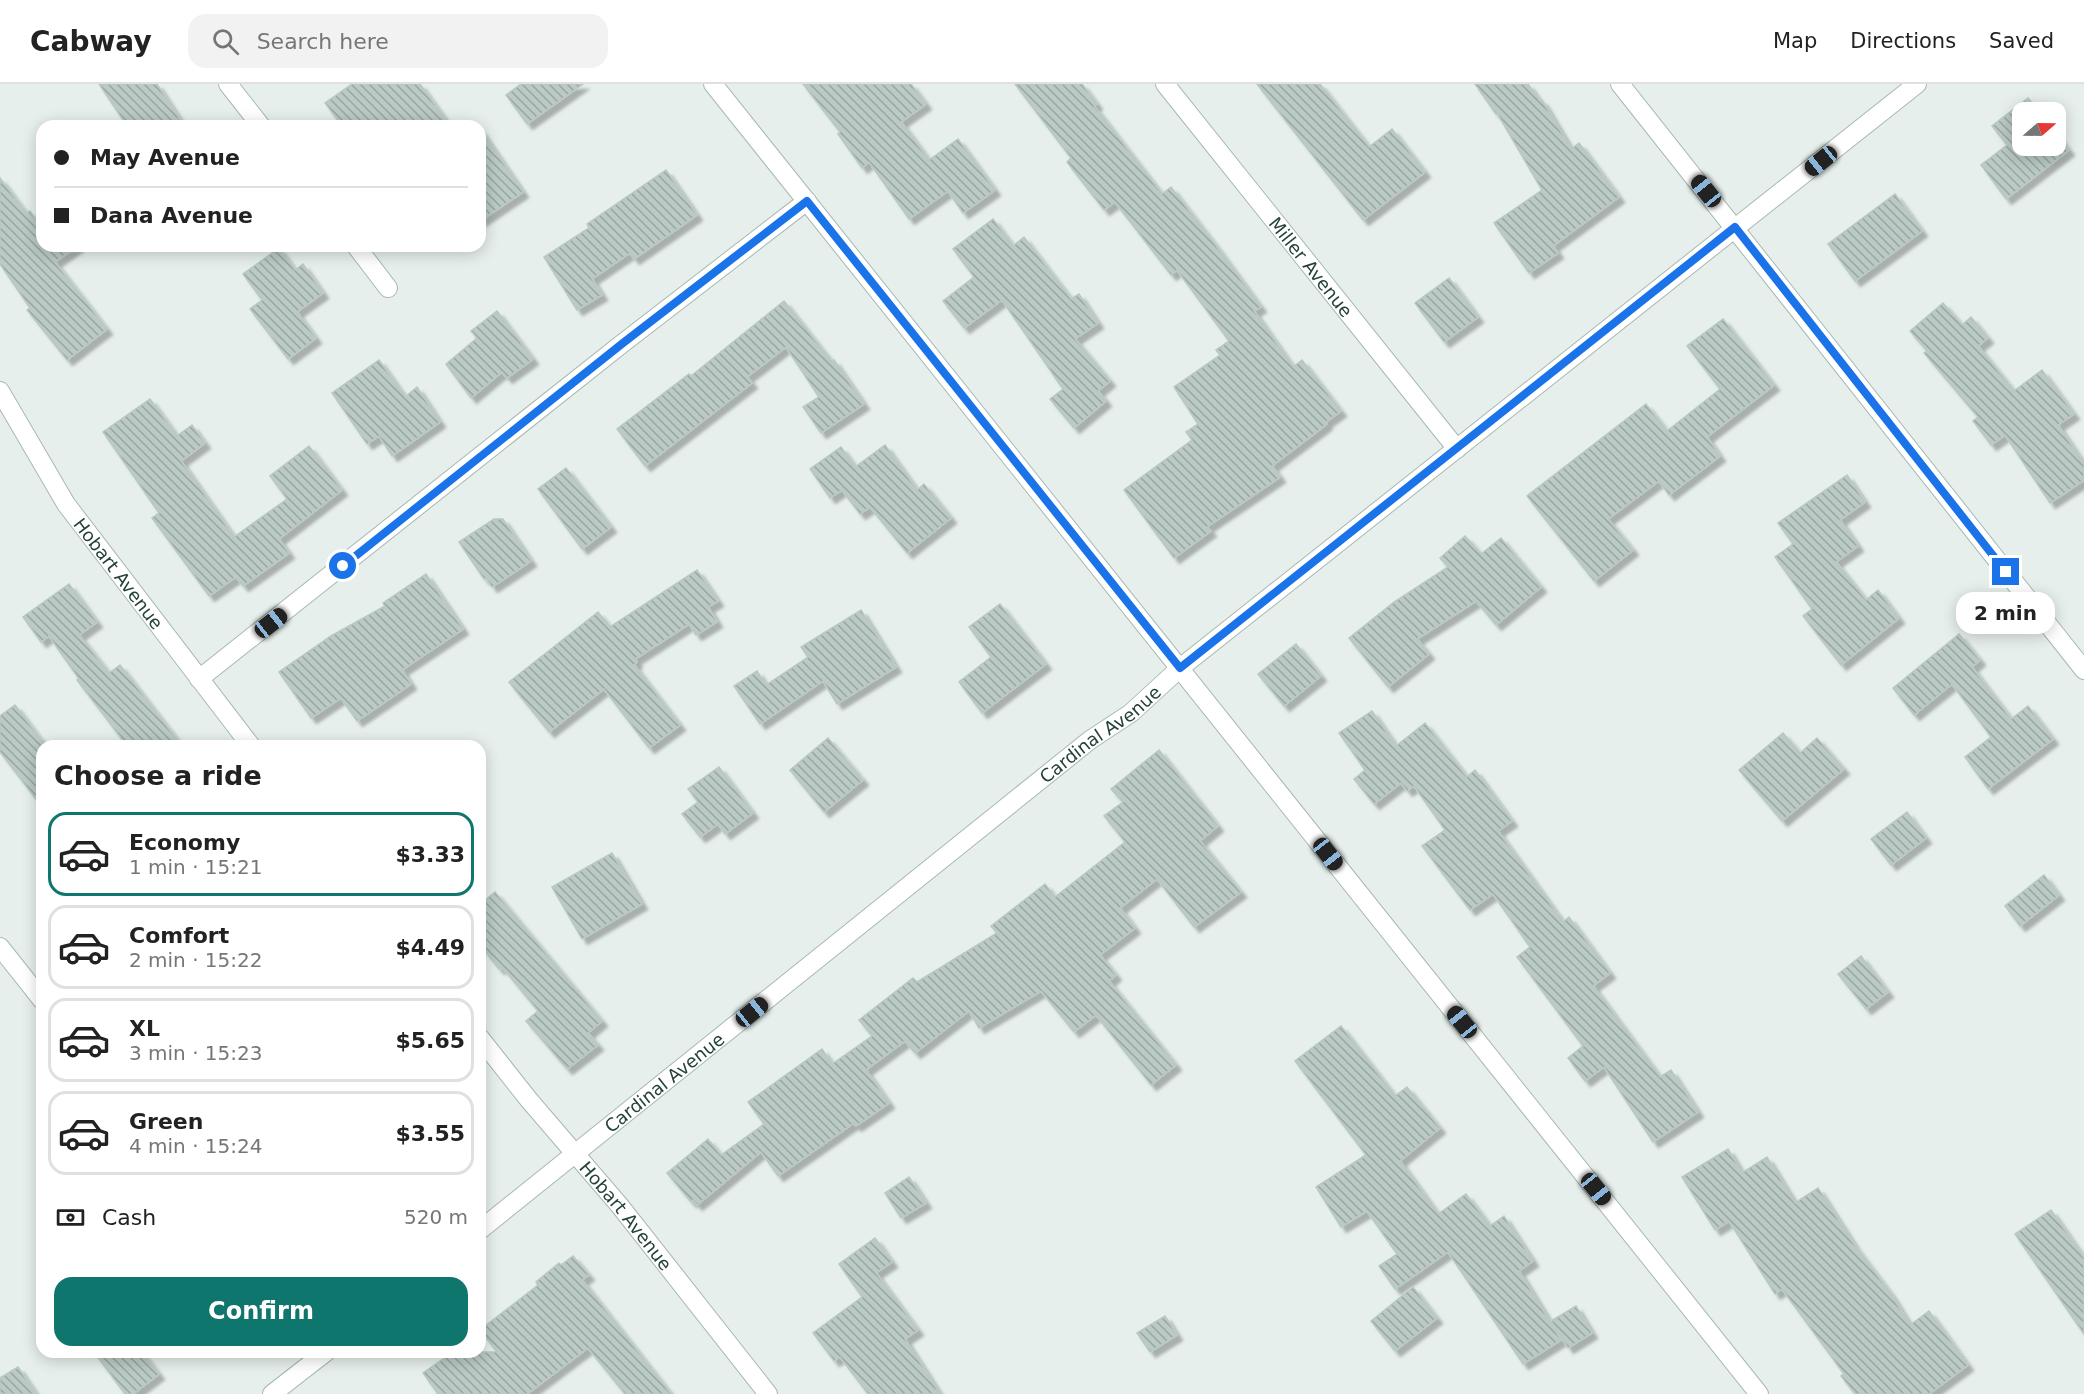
<!DOCTYPE html>
<html lang="en">
<head>
<meta charset="utf-8">
<style>
  :root { --surface:#fff; --page:#f2f2f2; --text:#222; --muted:#767676; --line:#e0e0e0; --accent:#0f766e }
  body { margin:0; font-family:"DejaVu Sans",sans-serif; background:var(--page); color:var(--text); height:100vh; display:flex; flex-direction:column; font-size:22px; white-space:nowrap }
  * { box-sizing:border-box; margin:0 }
  p { font-size:20px; color:var(--muted) }
  .icon { flex:none; width:33px; height:33px; fill:none; stroke:currentColor; stroke-width:2; stroke-linecap:round; stroke-linejoin:round }
  .map { position:relative; flex:1; overflow:hidden }
  .sheet { position:absolute; left:36px; top:656px; width:450px; height:618px; display:flex; flex-direction:column; background:var(--surface); border-radius:18px; box-shadow:0 3px 15px #0003 }
  .sheet>* { flex:none }
  .banner { position:absolute; left:36px; top:36px; width:450px; height:132px; border-radius:18px; box-shadow:0 3px 15px #0003; display:grid; align-content:center; height:132px; padding:0 18px; background:var(--surface) }
  .needle { width:39px; rotate:70deg }
  .buttons { position:absolute; left:2012px; top:18px; display:grid; gap:12px }
  .buttons a { display:grid; place-items:center; width:54px; height:54px; border-radius:12px; background:var(--surface); box-shadow:0 3px 15px #0003; font-size:30px }
  .end { position:absolute; width:27px; height:27px; margin:-14px; border:8px solid #1a73e8; background:#fff; box-shadow:0 0 0 3px #fff }
  .from { border-radius:50% }
  .bubble { position:absolute; height:42px; border-radius:18px; background:var(--surface); box-shadow:0 3px 15px #0003; font-size:20px; font-weight:600; line-height:42px; text-align:center }
  .car { position:absolute; width:18px; height:36px; margin:-18px -9px; border-radius:8px; box-shadow:0 0 4px 2px #0007; background:linear-gradient(#222 24%,#8ab4d8 0 40%,#222 0 76%,#8ab4d8 0 86%,#222 0) }
  .banner b { display:flex; align-items:center; gap:21px; height:57px; font-size:22px }
  .banner b+b { border-top:2px solid var(--line) }
  .banner i { width:15px; height:15px; background:var(--text) }
  ul { padding:0; list-style:none }
  li { display:flex; align-items:center; gap:18px; height:84px; margin:0 12px 9px; padding:0 6px; border:3px solid var(--line); border-radius:18px }
  li div { flex:1 }
  li b { display:block; font-size:22px }
  li em { font-style:normal; font-weight:600 }
  li.selected { border-color:var(--accent) }
  li>.icon { width:54px; height:54px; stroke-width:1.5 }
  h2 { padding:0 18px; font-size:27px; line-height:72px }
  .pay { display:flex; align-items:center; gap:15px; height:66px; padding:0 18px; font-size:22px }
  .pay p { margin-inline-start:auto }
  .action { display:flex; gap:12px; margin-top:auto; padding:12px 18px }
  .action a { flex:1; height:69px; border-radius:18px; background:var(--accent); color:#fff; font-size:24px; font-weight:600; line-height:69px; text-align:center }
  header { display:flex; align-items:center; gap:36px; box-sizing:border-box; height:84px; padding:0 30px; background:var(--surface); border-bottom:2px solid var(--line) }
  header strong { font-size:28px }
  nav { display:flex; gap:33px; margin-inline-start:auto; font-size:21px }
  .search { width:420px; height:54px; background:var(--page); display:flex; align-items:center; gap:15px; box-sizing:border-box; padding:0 21px; border-radius:18px; color:var(--muted); font-size:22px }
  .map>svg:first-child { display:block }
  .building { fill:url(#building-back-hatch); stroke:#b8c9c2; stroke-width:1.5; filter:url(#shadow) }
  .lines { fill:none; stroke-linecap:round; stroke-linejoin:round }
  .minor-casing { stroke:#a8b8b2; stroke-width:20 }
  .minor { stroke:#fff; stroke-width:18 }
  .route { stroke:#1a73e8; stroke-width:8 }
  .labels { text-anchor:middle; dominant-baseline:central; stroke-width:5; stroke-linejoin:round; paint-order:stroke }
  .street-label { font-size:18px; fill:#24423a; stroke:#f7fbf9 }
</style>
</head>
<body>
<header>
<strong>Cabway</strong>
<div class="search"><svg class="icon" aria-label="search" viewBox="0 0 24 24"><circle cx="10" cy="10" r="6"/><path d="M15 15l6 6"/></svg>Search here</div>
<nav><a>Map</a><a>Directions</a><a>Saved</a></nav>
</header>
<div class="map">
<svg width="2084" height="1310" viewBox="0 0 2084 1310">
  <defs>
    <pattern id="building-back-hatch" width="6" height="6" patternUnits="userSpaceOnUse" patternTransform="scale(1.5)"><rect width="6" height="6" fill="#bbcac4"/><path d="M-1 5l2 2M0 0l6 6M5-1l2 2" fill="none" stroke="#98a6a0"/></pattern>
    <filter id="shadow"><feDropShadow dx="5.5" dy="5.5" stdDeviation="1.5" flood-color="#0004"/></filter>
  </defs>
  <rect width="100%" height="100%" fill="#e6efeb"/>
  <g class="building">
    <polygon points="99,0 157,0 184,42 127,42"/>
    <polygon points="352,0 420,0 450,42 342,42 325,19"/>
    <polygon points="521,0 583,0 527,40 506,11"/>
    <polygon points="803,0 911,0 926,20 901,38 929,76 958,55 995,106 963,129 948,107 909,135 869,78 862,84 838,50 840,48"/>
    <polygon points="1015,0 1082,0 1097,20 1094,22 1162,110 1171,103 1214,159 1261,223 1254,227 1293,283 1302,276 1341,327 1326,338 1327,340 1272,382 1280,393 1207,443 1211,447 1174,474 1124,406 1192,356 1186,348 1198,340 1174,303 1220,271 1216,266 1229,257 1177,186 1171,191 1115,118 1104,126 1067,78 1071,74"/>
    <polygon points="1257,0 1320,0 1369,63 1392,45 1425,88 1363,136"/>
    <polygon points="1475,0 1528,0 1540,17 1542,16 1571,65 1579,59 1619,113 1553,162 1558,169 1529,189 1494,139 1542,106 1497,29 1496,30"/>
    <polygon points="2028,14 2040,28 2022,28 2022,62 2055,62 2055,48 2069,66 2006,115 1981,81 2007,61 1992,42"/>
    <polygon points="480,45 523,108 480,137"/>
    <polygon points="666,86 697,131 634,175 630,169 592,195 602,211 577,226 544,173 589,144 587,140"/>
    <polygon points="0,94 26,129 30,127 42,144 42,162 78,162 55,178 107,245 67,276 27,226 30,224 0,180"/>
    <polygon points="1895,110 1922,147 1855,197 1828,160"/>
    <polygon points="993,135 1013,162 1024,153 1071,215 1079,210 1098,239 1075,255 1110,297 1098,307 1106,317 1074,344 1050,315 1063,305 1002,216 964,244 943,217 974,193 953,165"/>
    <polygon points="279,164 295,186 303,180 323,209 297,228 316,254 288,275 250,225 262,216 243,190"/>
    <polygon points="1449,194 1478,233 1444,258 1415,219"/>
    <polygon points="784,217 832,278 834,276 864,320 821,349 803,323 819,313 786,263 747,293 752,299 645,382 617,345 689,290 691,292"/>
    <polygon points="1943,219 1962,241 1971,233 1988,254 1978,262 2014,307 2042,286 2074,330 2058,341 2084,380 2084,396 2050,419 2005,351 1991,361 1973,337 1978,333 1924,269 1927,267 1910,247"/>
    <polygon points="497,227 533,275 507,294 502,288 471,314 446,280 477,254 471,247"/>
    <polygon points="1723,235 1774,301 1707,353 1720,372 1669,411 1659,397 1608,435 1633,466 1594,497 1527,412 1646,320 1667,347 1720,305 1687,262"/>
    <polygon points="379,276 405,313 417,303 440,338 392,372 379,352 367,360 332,309"/>
    <polygon points="150,315 177,352 192,341 205,359 181,377 234,453 287,415 270,392 309,362 342,406 279,455 289,469 243,502 236,493 209,512 152,434 159,429 103,348"/>
    <polygon points="885,361 917,406 924,400 951,434 907,469 870,423 860,430 842,406 830,414 810,385 841,363 855,383"/>
    <polygon points="566,384 611,443 582,465 538,405"/>
    <polygon points="1847,391 1865,418 1840,436 1858,462 1836,478 1866,516 1878,506 1899,534 1841,581 1803,532 1812,525 1775,473 1793,460 1778,439"/>
    <polygon points="494,435 503,435 531,477 492,503 486,494 484,495 459,458"/>
    <polygon points="1465,452 1481,470 1501,454 1541,503 1496,541 1476,517 1417,555 1429,570 1388,603 1349,554 1394,518 1448,483 1440,474"/>
    <polygon points="697,486 718,517 708,523 717,538 696,551 689,540 635,575 637,578 634,581 680,641 649,664 604,605 549,648 509,598 598,528 610,543"/>
    <polygon points="426,490 463,545 402,586 411,600 357,637 341,614 311,634 279,588 331,552 385,522 383,519"/>
    <polygon points="69,500 97,538 79,551 109,589 120,581 182,662 127,662 77,596 79,595 49,552 41,558 23,533"/>
    <polygon points="1000,520 1046,580 982,629 959,598 991,573 969,543"/>
    <polygon points="861,526 896,583 837,620 823,597 760,640 734,602 757,587 766,601 808,573 801,563"/>
    <polygon points="1959,550 1980,576 1972,583 2011,635 2028,622 2053,655 1988,705 1965,673 1991,653 1952,600 1914,631 1893,604"/>
    <polygon points="1296,560 1321,592 1284,622 1258,590"/>
    <polygon points="15,621 42,657 42,723 0,668 0,632"/>
    <polygon points="1372,627 1396,662 1425,639 1467,693 1475,686 1512,737 1498,747 1563,838 1569,833 1610,889 1593,902 1660,993 1671,986 1698,1028 1653,1058 1604,983 1585,997 1568,974 1583,962 1517,873 1530,863 1493,810 1470,826 1422,762 1445,746 1414,702 1407,707 1401,699 1374,720 1354,695 1365,686 1339,649"/>
    <polygon points="1783,649 1800,669 1817,654 1844,685 1782,737 1739,686"/>
    <polygon points="828,654 863,696 824,728 790,686"/>
    <polygon points="1159,666 1218,742 1200,757 1241,808 1194,843 1157,795 1120,824 1135,844 1100,871 1116,891 1109,897 1176,981 1151,1001 1096,931 1074,948 1041,907 979,944 969,927 915,969 905,957 866,986 889,1019 856,1042 854,1039 778,1092 761,1068 697,1121 693,1116 691,1118 667,1089 708,1055 721,1071 764,1040 748,1018 822,965 832,980 872,952 859,936 913,894 917,898 997,849 991,842 1045,800 1055,813 1125,758 1104,732 1123,718 1111,705"/>
    <polygon points="719,683 753,729 725,750 718,740 700,753 682,730 698,718 688,705"/>
    <polygon points="1907,728 1926,754 1891,781 1871,755"/>
    <polygon points="612,769 642,820 582,855 552,803"/>
    <polygon points="2044,791 2059,811 2020,842 2005,822"/>
    <polygon points="495,808 602,937 588,949 598,961 567,985 526,937 538,927 502,883 499,885 480,861 480,820"/>
    <polygon points="1861,872 1888,908 1866,925 1838,890"/>
    <polygon points="1341,942 1395,1012 1407,1003 1440,1044 1400,1077 1438,1130 1466,1110 1490,1142 1504,1132 1533,1177 1519,1187 1561,1256 1523,1280 1448,1168 1395,1205 1379,1182 1397,1170 1367,1127 1341,1143 1316,1103 1366,1071 1295,977"/>
    <polygon points="1728,1065 1742,1089 1767,1073 1795,1119 1818,1104 1855,1162 1891,1210 1910,1241 1929,1227 1968,1281 1929,1310 1855,1310 1841,1292 1844,1290 1782,1205 1775,1210 1729,1137 1715,1146 1682,1093"/>
    <polygon points="909,1093 926,1119 901,1134 885,1109"/>
    <polygon points="2051,1126 2084,1174 2084,1250 2015,1150"/>
    <polygon points="875,1154 892,1178 876,1189 918,1246 905,1255 940,1310 868,1310 840,1273 834,1277 813,1249 862,1213 839,1180"/>
    <polygon points="573,1172 589,1191 582,1196 671,1310 625,1310 588,1264 527,1310 438,1310 423,1289 453,1268 497,1268 480,1246 538,1201 536,1198 559,1179 561,1181"/>
    <polygon points="1413,1203 1437,1234 1395,1267 1371,1237"/>
    <polygon points="1576,1222 1592,1249 1568,1264 1551,1237"/>
    <polygon points="1165,1232 1177,1251 1150,1268 1137,1249"/>
    <polygon points="94,1268 142,1268 159,1290 133,1310 125,1310"/>
    <polygon points="18,1283 36,1310 0,1310 0,1294"/>
  </g>
  <g class="lines">
    <g class="minor-casing">
      <g id="minor">
        <polyline points="228,0 261,42"/>
        <polyline points="713,0 1759,1310"/>
        <path id="s1" d="M1165,0L1457,365"/>
        <polyline points="1620,0 2084,586"/>
        <polyline points="356,162 388,204"/>
        <path id="s2" d="M0,307L66,420L251,662"/>
        <polyline points="199,595 623,259 807,117"/>
        <polyline points="0,863 42,916"/>
        <path id="s3" d="M480,954L529,1016L620,1122L768,1310"/>
        <path id="s4" d="M480,1146L1090,656L1131,629L1180,584L1917,0"/>
        <polyline points="272,1310 326,1268"/>
      </g>
    </g>
    <use href="#minor" class="minor"/>
  </g>
  <g class="lines">
    <polyline class="route" points="343,482 623,259 807,117 1180,584 1735,143 2006,488"/>
  </g>
  <g class="labels">
    <g class="street-label">
      <text stroke="none"><textPath href="#s1" startOffset="234">Miller Avenue</textPath></text>
      <text stroke="none"><textPath href="#s2" startOffset="218">Hobart Avenue</textPath></text>
      <text stroke="none"><textPath href="#s4" startOffset="794">Cardinal Avenue</textPath></text>
      <text stroke="none"><textPath href="#s4" startOffset="236">Cardinal Avenue</textPath></text>
      <text stroke="none"><textPath href="#s3" startOffset="230">Hobart Avenue</textPath></text>
    </g>
  </g>
</svg>
<div class="buttons">
<a><svg class="needle" viewBox="-14 -14 28 28"><path d="M0-13l5 13h-10z" fill="#e53935"/><path d="M0 13l5-13h-10z" fill="#767676"/></svg></a>
</div>
<i class="end from" style="left:343px;top:482px"></i>
<i class="end" style="left:2006px;top:488px"></i>
<div class="bubble" style="left:1956px;top:508px;width:99px">2 min</div>
<i class="car" style="left:1821px;top:77px;rotate:231deg"></i>
<i class="car" style="left:1706px;top:107px;rotate:321deg"></i>
<i class="car" style="left:271px;top:539px;rotate:52deg"></i>
<i class="car" style="left:1328px;top:770px;rotate:142deg"></i>
<i class="car" style="left:752px;top:928px;rotate:51deg"></i>
<i class="car" style="left:1462px;top:938px;rotate:321deg"></i>
<i class="car" style="left:1596px;top:1105px;rotate:141deg"></i>
<div class="banner">
<b><i class="from"></i>May Avenue</b>
<b><i></i>Dana Avenue</b>
</div>
<section class="sheet">
<h2>Choose a ride</h2>
<ul>
<li class="selected"><svg class="icon" aria-label="car" viewBox="0 0 24 24"><path d="M5 17H2v-5l4-1 3-4h7l3 4 3 1v5h-3M9 17h6M6 11h13"/><circle cx="7" cy="17" r="2"/><circle cx="17" cy="17" r="2"/></svg><div><b>Economy</b><p>1 min · 15:21</p></div><em>$3.33</em></li>
<li><svg class="icon" aria-label="car" viewBox="0 0 24 24"><path d="M5 17H2v-5l4-1 3-4h7l3 4 3 1v5h-3M9 17h6M6 11h13"/><circle cx="7" cy="17" r="2"/><circle cx="17" cy="17" r="2"/></svg><div><b>Comfort</b><p>2 min · 15:22</p></div><em>$4.49</em></li>
<li><svg class="icon" aria-label="car" viewBox="0 0 24 24"><path d="M5 17H2v-5l4-1 3-4h7l3 4 3 1v5h-3M9 17h6M6 11h13"/><circle cx="7" cy="17" r="2"/><circle cx="17" cy="17" r="2"/></svg><div><b>XL</b><p>3 min · 15:23</p></div><em>$5.65</em></li>
<li><svg class="icon" aria-label="car" viewBox="0 0 24 24"><path d="M5 17H2v-5l4-1 3-4h7l3 4 3 1v5h-3M9 17h6M6 11h13"/><circle cx="7" cy="17" r="2"/><circle cx="17" cy="17" r="2"/></svg><div><b>Green</b><p>4 min · 15:24</p></div><em>$3.55</em></li>
</ul>
<div class="pay"><svg class="icon" aria-label="cash" viewBox="0 0 24 24"><path d="M3 7h18v10H3z"/><circle cx="12" cy="12" r="2"/></svg>Cash<p>520 m</p></div>
<div class="action"><a>Confirm</a></div>
</section>
</div>
</body>
</html>
